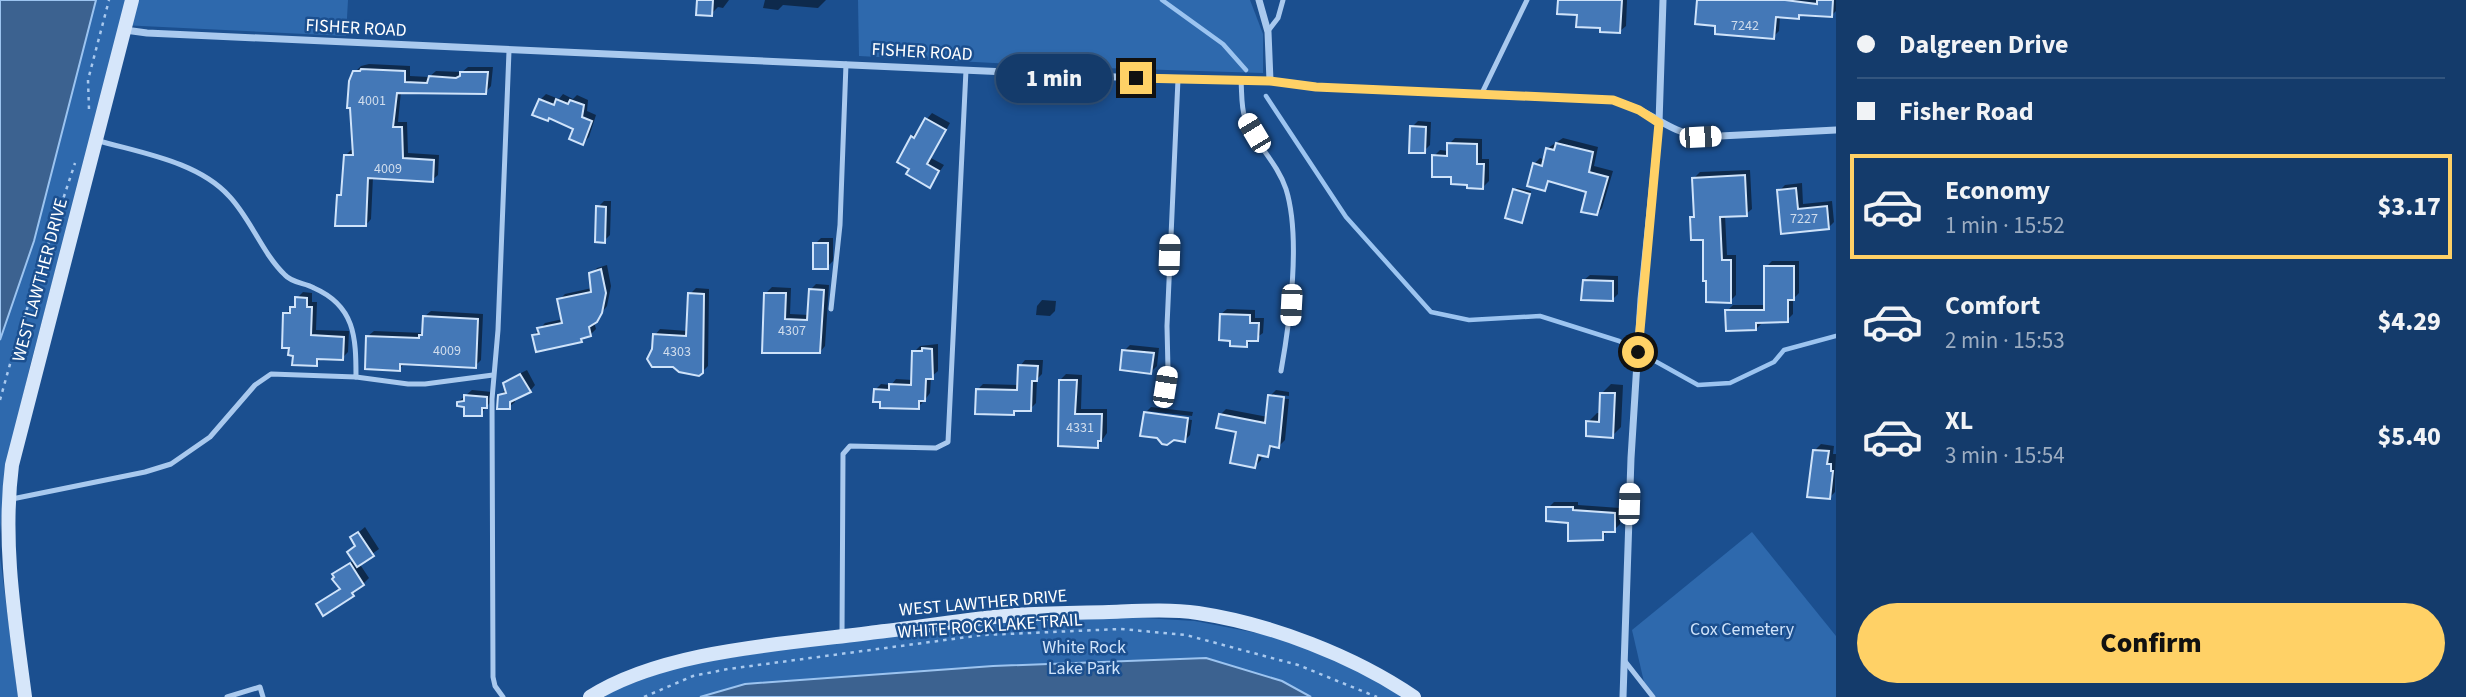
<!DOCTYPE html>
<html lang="en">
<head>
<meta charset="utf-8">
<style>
  :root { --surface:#143b6b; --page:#214673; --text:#f1f3f6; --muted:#9dadc1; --line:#33557e; --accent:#ffd166 }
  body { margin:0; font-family:"Source Sans 3",sans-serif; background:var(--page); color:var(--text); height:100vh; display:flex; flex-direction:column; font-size:26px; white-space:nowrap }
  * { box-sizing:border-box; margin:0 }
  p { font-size:23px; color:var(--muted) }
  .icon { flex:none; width:38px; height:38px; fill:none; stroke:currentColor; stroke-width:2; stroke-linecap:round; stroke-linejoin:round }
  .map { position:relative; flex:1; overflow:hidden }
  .drawer { display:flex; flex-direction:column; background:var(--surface); width:630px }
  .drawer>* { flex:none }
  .banner { display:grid; align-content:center; height:154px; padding:0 21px; background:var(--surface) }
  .end { position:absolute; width:32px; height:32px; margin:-16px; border:9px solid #ffd166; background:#111; box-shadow:0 0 0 4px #111 }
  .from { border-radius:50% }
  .bubble { position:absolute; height:49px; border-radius:24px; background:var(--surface); box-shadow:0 4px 10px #0003,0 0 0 2px var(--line); font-size:23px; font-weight:800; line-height:49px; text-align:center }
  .car { position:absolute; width:21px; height:42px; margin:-21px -10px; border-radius:9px; box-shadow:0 0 5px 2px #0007; background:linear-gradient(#fff 24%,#345 0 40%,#fff 0 76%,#345 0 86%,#fff 0) }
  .banner b { display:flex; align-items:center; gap:24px; height:66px; font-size:26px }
  .banner b+b { border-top:2px solid var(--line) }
  .banner i { width:18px; height:18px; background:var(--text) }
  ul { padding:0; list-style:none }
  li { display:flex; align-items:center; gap:21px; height:105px; margin:0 14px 10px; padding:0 7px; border:4px solid transparent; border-radius:0px }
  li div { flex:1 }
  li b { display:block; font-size:26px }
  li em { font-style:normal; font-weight:800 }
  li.active { border-color:var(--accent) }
  li>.icon { width:63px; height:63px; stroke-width:1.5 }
  .button { display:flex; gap:14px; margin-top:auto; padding:14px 21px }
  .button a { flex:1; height:80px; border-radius:42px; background:var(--accent); color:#111; font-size:28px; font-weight:800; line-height:80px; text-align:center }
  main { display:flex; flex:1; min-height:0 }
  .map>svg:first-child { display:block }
  .green { fill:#2e69ad }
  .water { fill:#3c6290; stroke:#9cc4f0; stroke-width:2 }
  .shadow { fill:#0007 }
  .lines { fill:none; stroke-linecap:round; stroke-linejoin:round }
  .stream { stroke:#9cc4f0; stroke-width:4.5 }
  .building { fill:#4478b7; stroke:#cfe3fa; stroke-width:2 }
  .path { stroke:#a9c9ee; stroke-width:2.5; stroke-dasharray:3.5 5; stroke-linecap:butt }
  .lane { stroke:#a9c9ee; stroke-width:5 }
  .street { stroke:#a9c9ee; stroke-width:7 }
  .secondary { stroke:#d6e6fa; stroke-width:14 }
  .route { stroke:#ffd166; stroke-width:9 }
  .labels { text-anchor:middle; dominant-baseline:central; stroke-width:5; stroke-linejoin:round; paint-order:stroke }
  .number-label { font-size:14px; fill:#d0dded }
  .street-label { font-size:18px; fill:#fff; stroke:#1b4f8f }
  .park-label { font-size:18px; fill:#cfe3fa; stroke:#1b4f8f }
</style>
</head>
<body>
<main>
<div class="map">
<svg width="1836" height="697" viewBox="0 0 1836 697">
  <rect width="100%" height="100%" fill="#1b4f8f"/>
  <g class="green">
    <polygon points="0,0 348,0 346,36 121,25 30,366 6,468 0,534"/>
    <polygon points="858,0 1250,0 1263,34 1263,73 1071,67 859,56"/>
    <polygon points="1752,532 1836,636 1836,697 1656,697 1644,682 1632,630"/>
    <polygon points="0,556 18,697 0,697"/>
    <polygon points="1109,616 1195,621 1272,636 1348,664 1407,697 604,697 612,691 674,668 721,659 868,637 1013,620"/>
  </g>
  <g class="water">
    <polygon points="0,0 96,0 34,241 0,340"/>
    <polygon points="1206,658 1282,681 1311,697 700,697 745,684 993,666"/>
  </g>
  <g class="shadow">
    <polygon points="698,0 729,0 723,8 718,7 711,14"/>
    <polygon points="765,0 826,0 818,8 783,5 778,10 763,8"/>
    <polygon points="1560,0 1627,0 1626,26 1620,31 1602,26"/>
    <polygon points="1699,0 1836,0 1836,11 1832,15 1802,14 1798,17 1780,16 1779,31 1773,37 1717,24"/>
    <polygon points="369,64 410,66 410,76 429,77 436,71 462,72 468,67 493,67 491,86 486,92 401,91 398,122 407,122 408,153 439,155 438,175 432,180 373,177 371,219 366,225 338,195 343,191 345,156 351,150 354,150 355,72 361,66"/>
    <polygon points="546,94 559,99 563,94 573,99 577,95 588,100 587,111 596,115 589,137 583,143 575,128 550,117 548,119 540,100"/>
    <polygon points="932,113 950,123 931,158 944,165 930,186 911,168 912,137"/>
    <polygon points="1418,121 1431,122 1430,145 1424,151 1412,127"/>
    <polygon points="1455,138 1482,139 1482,159 1489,159 1489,181 1483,187 1453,176 1434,156 1440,150 1448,151 1449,144"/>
    <polygon points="1563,138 1598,147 1594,166 1613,171 1602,208 1597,214 1588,191 1551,180 1544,189 1534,164 1540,158 1545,160 1548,148"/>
    <polygon points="1750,170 1752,209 1746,214 1725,215 1727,255 1736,255 1736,295 1730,301 1705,238 1692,218 1696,213 1694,178 1700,172"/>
    <polygon points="1802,183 1803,204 1832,201 1834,222 1828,228 1782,232 1779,191 1785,185"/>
    <polygon points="1517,188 1531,191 1521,221 1514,190"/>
    <polygon points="604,201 611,201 610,235 604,241 598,207"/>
    <polygon points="821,238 833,238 833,261 827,267 815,244"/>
    <polygon points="1772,261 1799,261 1799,293 1793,299 1793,314 1787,320 1762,323 1756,329 1727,311 1733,305 1766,305 1766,267"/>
    <polygon points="607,265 611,286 607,306 594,322 596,329 590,335 581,341 534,335 545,323 563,319 559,300 565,294 592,288 591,274 597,268"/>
    <polygon points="1590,275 1618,276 1618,294 1612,300 1584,280"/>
    <polygon points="816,284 829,285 825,346 820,352 764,351 766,293 772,287 791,288 790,314 809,315 810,290"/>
    <polygon points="696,288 709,289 708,366 702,372 654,350 655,335 660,329 688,331 690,294"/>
    <polygon points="303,292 312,293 312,302 317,302 316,330 349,331 348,352 342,358 323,357 316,364 295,354 285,314 297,303 297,298"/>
    <polygon points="1042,300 1056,301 1055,311 1050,316 1036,315 1037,306"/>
    <polygon points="1227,309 1255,310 1255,318 1264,318 1263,333 1246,345 1221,314"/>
    <polygon points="431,311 483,314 481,360 475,366 406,363 399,369 368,336 374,331 424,333 425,316"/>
    <polygon points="938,344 938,371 931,377 930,393 924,401 918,407 882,400 875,390 881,384 891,385 896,379 913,380 914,352 920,346"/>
    <polygon points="1130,345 1159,348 1157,366 1151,372 1124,351"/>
    <polygon points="1025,360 1043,360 1042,374 1037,379 1036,403 1030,409 1017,409 1013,413 977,390 983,384 1019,385 1020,366"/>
    <polygon points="527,370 535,385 530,391 515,398 515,402 509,407 499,396 506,389 505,384 511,378"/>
    <polygon points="1066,374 1082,375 1081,409 1107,409 1107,433 1098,446 1060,444 1060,380"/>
    <polygon points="1611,384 1623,385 1621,427 1612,436 1588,422 1597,413 1601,413 1602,393"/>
    <polygon points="472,390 492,392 492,400 481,414 458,402"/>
    <polygon points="1276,390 1289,392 1289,396 1273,394 1273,398 1289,399 1285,440 1279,446 1274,445 1267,455 1262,454 1261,460 1255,466 1238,430 1220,415 1226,409 1268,417 1270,396"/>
    <polygon points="1151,407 1193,412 1192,416 1147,411 1147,414 1192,420 1190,435 1185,440 1173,439 1145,413"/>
    <polygon points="1821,444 1834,446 1833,454 1836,454 1835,492 1829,498 1815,450"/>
    <polygon points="1554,502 1578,502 1578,505 1620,508 1620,524 1614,530 1608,530 1602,538 1548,508"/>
    <polygon points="365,527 379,549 359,563 369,578 353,594 318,604 341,588 335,575 354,560 349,552 357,545 352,538"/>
  </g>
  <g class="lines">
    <g class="stream">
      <polyline points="1162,0 1223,44 1246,70"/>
      <polyline points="1266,96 1346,217 1431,312 1469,320 1540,316 1619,341 1698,385 1730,383 1774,362 1784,350 1836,336"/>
    </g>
  </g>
  <g class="building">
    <polygon points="697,0 713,0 712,16 696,15"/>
    <polygon points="1558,0 1622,0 1620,33 1600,32 1600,28 1576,27 1577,15 1557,14"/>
    <polygon points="1697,0 1785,0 1817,4 1817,0 1833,0 1832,17 1799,15 1799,19 1776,17 1774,39 1715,34 1715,26 1695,24"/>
    <polygon points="361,69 405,71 405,82 427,83 429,76 456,78 460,76 460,72 488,72 486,94 397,93 393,127 402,127 403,158 434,160 433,182 368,178 366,226 335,226 337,195 341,195 344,155 353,155 350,108 347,108 349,81 353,71 360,71"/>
    <polygon points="539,99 554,105 556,99 568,104 570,100 584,105 582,117 592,121 583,145 569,139 573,129 549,118 548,121 532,115"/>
    <polygon points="925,118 946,130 927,164 939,171 930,188 906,174 909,169 897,162 911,136 914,138"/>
    <polygon points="1410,126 1426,127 1425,153 1409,153"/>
    <polygon points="1447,143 1477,144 1477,164 1484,164 1483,189 1467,188 1467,185 1451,184 1451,177 1432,177 1432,155 1447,156"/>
    <polygon points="1556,143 1593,152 1589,172 1608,177 1597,215 1581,212 1586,192 1548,181 1545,191 1527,186 1533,163 1542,166 1546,148 1554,150"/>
    <polygon points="1745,175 1747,216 1720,217 1722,260 1731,260 1731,303 1706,302 1706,281 1703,281 1703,240 1691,240 1690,217 1694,217 1692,178"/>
    <polygon points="1796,188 1798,209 1827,206 1829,229 1781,234 1777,190"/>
    <polygon points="1513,189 1530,194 1522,223 1505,218"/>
    <polygon points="596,206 606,207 605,243 595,242"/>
    <rect x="813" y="243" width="15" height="26"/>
    <polygon points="1764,266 1794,266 1794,300 1788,300 1788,322 1756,323 1756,330 1726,331 1725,310 1764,310"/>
    <polygon points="601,269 606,293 602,313 597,322 589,327 591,336 581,339 582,342 536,352 532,335 539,334 537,328 562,323 557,299 591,292 589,273"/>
    <polygon points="1583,280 1613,281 1613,301 1581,300"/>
    <polygon points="809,289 824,290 820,353 762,353 764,293 786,293 785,319 807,320"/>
    <polygon points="688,293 704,294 703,373 699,376 679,372 673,367 652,367 647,359 652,349 653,334 686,336"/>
    <polygon points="295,297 307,298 307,307 312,307 311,335 344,337 343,360 317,359 317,366 292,365 293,356 288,355 289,348 282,348 283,313 290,313 290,307 295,307"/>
    <polygon points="1220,314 1250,315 1250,323 1259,323 1258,341 1247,341 1247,347 1230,346 1230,341 1219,340"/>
    <polygon points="423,316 478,319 476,368 400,364 400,371 365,369 366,336 419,338 419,335 422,335"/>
    <polygon points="922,348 932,349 933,379 926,379 925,401 919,401 919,409 880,408 880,402 873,402 874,389 889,390 889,384 911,385 912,351 922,351"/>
    <polygon points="1122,350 1154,353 1151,374 1120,370"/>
    <polygon points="1018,365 1038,366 1037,381 1032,381 1031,411 1014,411 1014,415 975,414 976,389 1017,390"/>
    <polygon points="520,374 531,392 510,402 510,409 497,409 498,395 506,393 503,383"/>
    <polygon points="1059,380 1077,380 1075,414 1102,414 1101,441 1098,441 1098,448 1058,446"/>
    <polygon points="1600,393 1615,393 1613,438 1586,436 1586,421 1599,422"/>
    <polygon points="464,395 487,397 487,408 482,408 482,416 464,416 464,407 457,406 457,402 464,401"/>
    <polygon points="1268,395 1284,397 1279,448 1270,446 1268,457 1258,455 1255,468 1230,463 1236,432 1216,428 1219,414 1265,423"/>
    <polygon points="1144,412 1188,418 1185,442 1174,440 1167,445 1162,444 1157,438 1140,436"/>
    <polygon points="1813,450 1829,451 1827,464 1831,464 1831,471 1833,471 1830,499 1807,497"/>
    <polygon points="1546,507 1573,507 1573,510 1615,513 1615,532 1603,532 1603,540 1568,541 1568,523 1546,521"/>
    <polygon points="358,532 374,556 357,567 347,552 355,546 350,537"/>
    <polygon points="350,563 364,585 352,593 354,596 323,616 316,604 340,589 332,579 334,577 332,574"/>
  </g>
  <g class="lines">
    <g class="path">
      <polyline points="89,109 88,80 109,0"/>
      <polyline points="0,400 17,339 75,163"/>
      <polyline points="644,697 693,676 728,669 983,635 1121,629 1186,635 1298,665 1377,697"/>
    </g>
    <g class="lane">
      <polyline points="1268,31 1278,18 1283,0"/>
      <path d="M1241,81C1242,93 1241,107 1245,118C1255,144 1277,162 1286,189C1301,237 1290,321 1281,371"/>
      <polyline points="1481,95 1527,0"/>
      <polyline points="831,309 840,225 846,64"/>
      <polyline points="356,377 408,384 425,384 493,375"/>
      <polyline points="1165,387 1168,370 1167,326 1178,79"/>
      <path d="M12,499L145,472L171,464L210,437L255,385L271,374L356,377C356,337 355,306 314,288C305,283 292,283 285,275C262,253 251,219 229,196C197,161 140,153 96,140"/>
      <polyline points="842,634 843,454 850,446 936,448 948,442 966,70"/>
      <polyline points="1624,660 1653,697"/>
      <polyline points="227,697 260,687 263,697"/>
      <polyline points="503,697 495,686 493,677 492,399 498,330 509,51"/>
    </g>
    <g class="street">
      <polyline points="1259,0 1268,32 1270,81"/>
      <path d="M125,30L147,33L1116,77L1270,81L1316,87L1613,100C1621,103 1631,106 1639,110C1662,121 1674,132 1700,137L1836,130"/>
      <polyline points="1623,697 1631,458 1641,299 1659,123 1663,0"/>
    </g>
    <g class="secondary">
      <path d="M25,697C15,620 2,543 12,465L132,0"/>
      <path d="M590,697C665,649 789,644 877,632C922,627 968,619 1013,615C1045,613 1077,613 1109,612C1138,611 1169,609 1198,613C1271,624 1354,656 1414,697"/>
    </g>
  </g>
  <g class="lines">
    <polyline class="route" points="1136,78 1270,81 1316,87 1613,100 1639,110 1659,123 1638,352"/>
  </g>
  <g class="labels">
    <g class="number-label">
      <text x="1745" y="26">7242</text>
      <text x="372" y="101">4001</text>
      <text x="388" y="169">4009</text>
      <text x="1804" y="219">7227</text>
      <text x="792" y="331">4307</text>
      <text x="447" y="351">4009</text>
      <text x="677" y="352">4303</text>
      <text x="1080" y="428">4331</text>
    </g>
    <g class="street-label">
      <text transform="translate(356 28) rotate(3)">FISHER ROAD</text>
      <text transform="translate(922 52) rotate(3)">FISHER ROAD</text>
      <text transform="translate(40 280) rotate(-75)">WEST LAWTHER DRIVE</text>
      <text transform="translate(983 603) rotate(-5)">WEST LAWTHER DRIVE</text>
      <text transform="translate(990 626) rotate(-4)">WHITE ROCK LAKE TRAIL</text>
    </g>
    <g class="park-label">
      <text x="1742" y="629">Cox Cemetery</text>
      <text x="1084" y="647">White Rock<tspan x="1084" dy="21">Lake Park</tspan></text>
    </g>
  </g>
</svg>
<i class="end from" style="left:1638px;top:352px"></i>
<i class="end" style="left:1136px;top:78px"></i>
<div class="bubble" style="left:996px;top:54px;width:116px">1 min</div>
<i class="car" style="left:1254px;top:133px;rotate:329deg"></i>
<i class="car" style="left:1700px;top:137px;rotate:87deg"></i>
<i class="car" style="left:1169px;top:255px;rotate:2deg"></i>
<i class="car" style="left:1291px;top:305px;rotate:183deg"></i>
<i class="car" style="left:1165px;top:387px;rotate:9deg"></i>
<i class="car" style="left:1629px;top:504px;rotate:2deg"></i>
</div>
<section class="drawer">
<div class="banner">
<b><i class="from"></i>Dalgreen Drive</b>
<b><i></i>Fisher Road</b>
</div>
<ul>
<li class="active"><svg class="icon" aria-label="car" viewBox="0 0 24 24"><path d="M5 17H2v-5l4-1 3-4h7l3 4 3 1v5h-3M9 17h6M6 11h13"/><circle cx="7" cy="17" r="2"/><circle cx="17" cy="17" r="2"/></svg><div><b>Economy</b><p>1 min · 15:52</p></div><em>$3.17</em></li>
<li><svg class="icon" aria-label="car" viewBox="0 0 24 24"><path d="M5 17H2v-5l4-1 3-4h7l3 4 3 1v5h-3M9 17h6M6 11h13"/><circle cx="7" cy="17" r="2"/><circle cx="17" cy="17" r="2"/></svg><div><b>Comfort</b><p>2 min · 15:53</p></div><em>$4.29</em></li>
<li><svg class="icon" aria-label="car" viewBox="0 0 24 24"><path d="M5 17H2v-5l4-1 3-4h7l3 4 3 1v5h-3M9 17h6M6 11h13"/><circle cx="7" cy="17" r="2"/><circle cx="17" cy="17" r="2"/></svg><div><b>XL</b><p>3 min · 15:54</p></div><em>$5.40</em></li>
</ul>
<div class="button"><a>Confirm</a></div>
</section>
</main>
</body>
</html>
